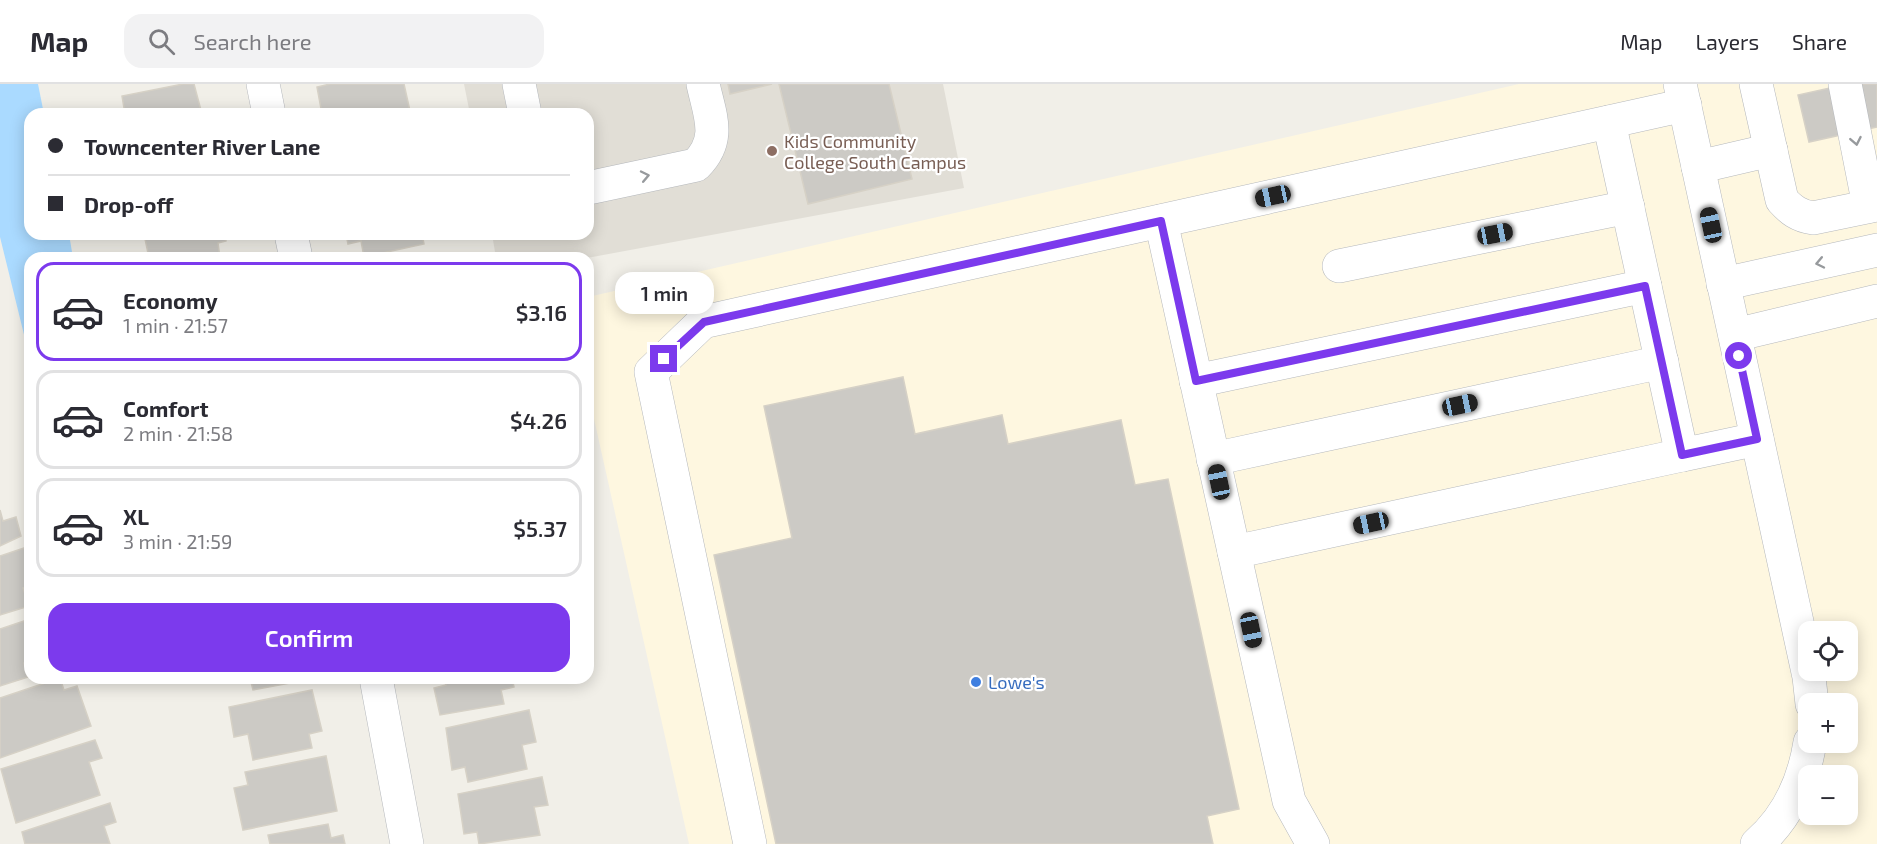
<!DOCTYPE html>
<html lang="en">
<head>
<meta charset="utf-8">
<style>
  :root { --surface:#fff; --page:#f2f2f3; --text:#2b2b33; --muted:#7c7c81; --line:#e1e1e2; --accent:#7c3aed }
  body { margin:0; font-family:"Exo 2",sans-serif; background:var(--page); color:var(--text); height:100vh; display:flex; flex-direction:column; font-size:22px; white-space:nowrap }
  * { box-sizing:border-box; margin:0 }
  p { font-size:20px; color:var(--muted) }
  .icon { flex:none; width:33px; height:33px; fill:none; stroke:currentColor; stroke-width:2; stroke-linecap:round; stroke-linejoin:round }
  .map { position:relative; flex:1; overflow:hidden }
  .side { position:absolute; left:24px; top:168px; width:570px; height:432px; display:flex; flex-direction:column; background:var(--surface); border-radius:18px; box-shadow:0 3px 15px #0003 }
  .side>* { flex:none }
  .banner { position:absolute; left:24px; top:24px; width:570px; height:132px; border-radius:18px; box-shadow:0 3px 15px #0003; display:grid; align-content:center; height:132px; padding:0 24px; background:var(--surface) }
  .tools { position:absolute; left:1798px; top:537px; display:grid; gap:12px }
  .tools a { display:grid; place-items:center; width:60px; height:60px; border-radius:12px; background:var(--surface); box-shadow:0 3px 15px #0003; font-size:30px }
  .end { position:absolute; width:27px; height:27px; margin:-14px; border:8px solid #7c3aed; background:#fff; box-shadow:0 0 0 3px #fff }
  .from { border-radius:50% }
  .bubble { position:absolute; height:42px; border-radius:18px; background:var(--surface); box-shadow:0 3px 15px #0003; font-size:20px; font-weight:600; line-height:42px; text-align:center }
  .car { position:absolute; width:18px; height:36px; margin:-18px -9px; border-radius:8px; box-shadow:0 0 4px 2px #0007; background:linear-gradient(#222 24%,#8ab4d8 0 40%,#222 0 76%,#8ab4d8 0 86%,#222 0) }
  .banner b { display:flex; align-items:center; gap:21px; height:57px; font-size:22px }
  .banner b+b { border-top:2px solid var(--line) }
  .banner i { width:15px; height:15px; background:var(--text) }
  ul { padding:10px 0 0; list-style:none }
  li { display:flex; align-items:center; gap:18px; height:99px; margin:0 12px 9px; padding:0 12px; border:3px solid var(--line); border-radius:18px }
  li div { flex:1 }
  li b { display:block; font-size:22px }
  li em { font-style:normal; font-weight:600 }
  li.current { border-color:var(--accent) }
  li>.icon { width:54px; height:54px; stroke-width:1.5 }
  .action { display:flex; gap:12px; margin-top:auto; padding:12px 24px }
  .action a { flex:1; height:69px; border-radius:18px; background:var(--accent); color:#fff; font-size:24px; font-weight:600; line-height:69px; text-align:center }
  header { display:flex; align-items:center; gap:36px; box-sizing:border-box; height:84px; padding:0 30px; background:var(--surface); border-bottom:2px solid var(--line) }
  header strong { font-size:28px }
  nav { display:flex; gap:33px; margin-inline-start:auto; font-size:21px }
  .search { width:420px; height:54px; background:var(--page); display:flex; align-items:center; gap:15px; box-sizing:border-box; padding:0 21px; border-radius:18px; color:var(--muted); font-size:22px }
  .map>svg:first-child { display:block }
  .commercial { fill:#fef7e0; fill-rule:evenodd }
  .education { fill:#e1ded6 }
  .water { fill:#aadaff }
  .building { fill:#cccac5; stroke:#d6d1c6; stroke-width:1.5 }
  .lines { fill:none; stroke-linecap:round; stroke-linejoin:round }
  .minor-casing { stroke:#b5b8bc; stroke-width:34 }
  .minor { stroke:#fff; stroke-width:33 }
  .oneway { stroke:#979a9d }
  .route { stroke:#7c3aed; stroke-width:8 }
  .education-dot { fill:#8d6e63; stroke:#fff; stroke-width:2 }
  .shop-dot { fill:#3f7fe0; stroke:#fff; stroke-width:2 }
  .labels { text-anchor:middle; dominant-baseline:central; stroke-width:4.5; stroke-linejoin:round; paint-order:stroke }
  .education-label { font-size:18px; fill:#785e54; stroke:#fff; text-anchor:start }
  .shop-label { font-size:18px; fill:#366cbe; stroke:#fff; text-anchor:start }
</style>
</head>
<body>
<header>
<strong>Map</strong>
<div class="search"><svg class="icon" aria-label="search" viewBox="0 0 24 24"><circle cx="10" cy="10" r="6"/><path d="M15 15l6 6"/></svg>Search here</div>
<nav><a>Map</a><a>Layers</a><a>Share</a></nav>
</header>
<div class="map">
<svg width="1877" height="760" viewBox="0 0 1877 760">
  <rect width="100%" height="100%" fill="#f1efe8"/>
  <path class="commercial" d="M1519,0H1877V760H689L588,308V213ZM1809,548H1848V586H1809ZM1809,620H1848V658H1809ZM1809,692H1848V730H1809Z"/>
  <polygon class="education" points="464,0 943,0 964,104 587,174 496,174 492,150 588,150 588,30 470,30"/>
  <polygon class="water" points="0,0 38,0 44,30 30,30 30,150 69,150 73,174 30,174 30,275 0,153"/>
  <g class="building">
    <polygon points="183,0 194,0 202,30 139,30 138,28 125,30 122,12"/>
    <polygon points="330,0 404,0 410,27 395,30 322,30 317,3"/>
    <polygon points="728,0 772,0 730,10"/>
    <polygon points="779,0 889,0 912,95 808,120"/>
    <polygon points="1848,0 1877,0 1877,43 1809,58 1798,11"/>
    <polygon points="144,150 225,150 226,157 218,159 220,174 149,174"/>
    <polygon points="346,150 422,150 424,160 364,173 361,157 348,160"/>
    <polygon points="903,293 915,350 1002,331 1008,360 1121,336 1135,401 1168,395 1239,725 1207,732 1213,760 776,760 714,471 792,454 764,322"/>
    <polygon points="0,426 3,437 16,433 21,452 0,462"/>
    <polygon points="24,464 30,483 30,502 23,504 29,522 0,531 0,472"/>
    <polygon points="24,537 30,556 30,577 24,579 28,593 0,602 0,545"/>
    <polygon points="60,594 64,606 77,602 91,642 0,674 0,614"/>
    <polygon points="250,594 312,594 312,595 253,606"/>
    <polygon points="444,594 512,594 514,603 501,606 504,620 440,631 434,604 446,601"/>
    <polygon points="312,606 322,647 309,650 312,664 253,676 248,650 234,653 229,623"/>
    <polygon points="529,626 536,658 522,661 527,685 468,698 465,683 452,686 446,644"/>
    <polygon points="95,656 102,674 89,678 100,711 16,739 1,685"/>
    <polygon points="326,672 337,727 243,746 234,704 248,701 245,688"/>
    <polygon points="542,693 548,721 534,723 540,751 479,760 477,748 464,750 458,710"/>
    <polygon points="110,719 116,738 104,742 110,760 25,760 22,748"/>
    <polygon points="328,740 331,754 343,751 345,760 270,760 268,751"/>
  </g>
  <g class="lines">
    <g class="minor-casing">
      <g id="minor">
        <polyline points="263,0 269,30"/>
        <polyline points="519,0 525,30"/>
        <polyline points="1680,0 1809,593 1812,620"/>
        <path d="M1756,0L1782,116C1791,126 1799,132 1813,134L1877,121"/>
        <polyline points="1845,0 1869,122"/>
        <polyline points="1609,38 1682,371 1757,355"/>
        <polyline points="1698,83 1771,66"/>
        <path d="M588,104L696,81C722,55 710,32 703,0"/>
        <polyline points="1161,137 1289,717 1313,760"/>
        <polyline points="291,150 296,174"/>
        <polyline points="1339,182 1628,123"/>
        <polyline points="1723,200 1877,166"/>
        <polyline points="1735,251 1877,217"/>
        <polyline points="1196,297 1645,202"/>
        <polyline points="1213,375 1662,278"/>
        <polyline points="1234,468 1682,371"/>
        <polyline points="376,594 407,760"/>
        <polyline points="750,760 651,288 703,238 1685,21"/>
        <path d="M1757,760C1787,734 1804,697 1810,658"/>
      </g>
    </g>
    <use href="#minor" class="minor"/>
  </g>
  <defs><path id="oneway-chevron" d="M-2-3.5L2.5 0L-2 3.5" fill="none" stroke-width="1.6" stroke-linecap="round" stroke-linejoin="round" transform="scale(1.5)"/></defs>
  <g class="oneway">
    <use href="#oneway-chevron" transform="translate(1856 57) rotate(79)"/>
    <use href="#oneway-chevron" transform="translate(645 92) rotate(-12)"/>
    <use href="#oneway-chevron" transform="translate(1820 179) rotate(168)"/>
  </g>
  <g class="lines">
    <polyline class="route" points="664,275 704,238 1161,137 1196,297 1645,202 1682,371 1757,355 1739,272"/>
  </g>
  <circle class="education-dot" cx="772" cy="67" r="6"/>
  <circle class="shop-dot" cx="976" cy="598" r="6"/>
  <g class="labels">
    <g class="education-label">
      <text x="784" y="57">Kids Community<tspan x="784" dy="21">College South Campus</tspan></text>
    </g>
    <g class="shop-label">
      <text x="988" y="598">Lowe's</text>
    </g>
  </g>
</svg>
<div class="tools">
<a><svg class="icon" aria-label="locate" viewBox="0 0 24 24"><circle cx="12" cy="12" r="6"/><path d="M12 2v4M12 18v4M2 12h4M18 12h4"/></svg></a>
<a>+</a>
<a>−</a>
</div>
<i class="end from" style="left:1739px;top:272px"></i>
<i class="end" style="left:664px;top:275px"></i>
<div class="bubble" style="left:615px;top:188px;width:99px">1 min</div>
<i class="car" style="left:1273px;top:112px;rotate:258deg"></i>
<i class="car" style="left:1711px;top:141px;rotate:348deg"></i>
<i class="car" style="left:1495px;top:150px;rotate:79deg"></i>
<i class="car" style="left:1460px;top:321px;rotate:78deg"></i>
<i class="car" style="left:1219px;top:398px;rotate:348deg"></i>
<i class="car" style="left:1371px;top:439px;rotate:258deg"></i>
<i class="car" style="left:1251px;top:546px;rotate:168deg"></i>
<div class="banner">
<b><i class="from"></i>Towncenter River Lane</b>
<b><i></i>Drop-off</b>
</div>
<section class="side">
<ul>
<li class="current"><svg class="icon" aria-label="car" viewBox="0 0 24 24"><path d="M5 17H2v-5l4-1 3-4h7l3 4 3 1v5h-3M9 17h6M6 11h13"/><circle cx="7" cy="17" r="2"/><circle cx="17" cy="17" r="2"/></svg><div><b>Economy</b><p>1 min · 21:57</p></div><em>$3.16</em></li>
<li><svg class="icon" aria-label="car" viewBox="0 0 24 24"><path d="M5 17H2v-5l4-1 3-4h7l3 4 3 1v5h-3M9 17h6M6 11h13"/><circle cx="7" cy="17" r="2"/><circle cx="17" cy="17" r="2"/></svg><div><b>Comfort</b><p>2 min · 21:58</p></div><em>$4.26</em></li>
<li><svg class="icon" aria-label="car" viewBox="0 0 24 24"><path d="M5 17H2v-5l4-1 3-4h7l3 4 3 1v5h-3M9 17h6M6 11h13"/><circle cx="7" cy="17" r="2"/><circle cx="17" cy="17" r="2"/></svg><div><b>XL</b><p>3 min · 21:59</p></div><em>$5.37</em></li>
</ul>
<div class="action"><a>Confirm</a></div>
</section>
</div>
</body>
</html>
